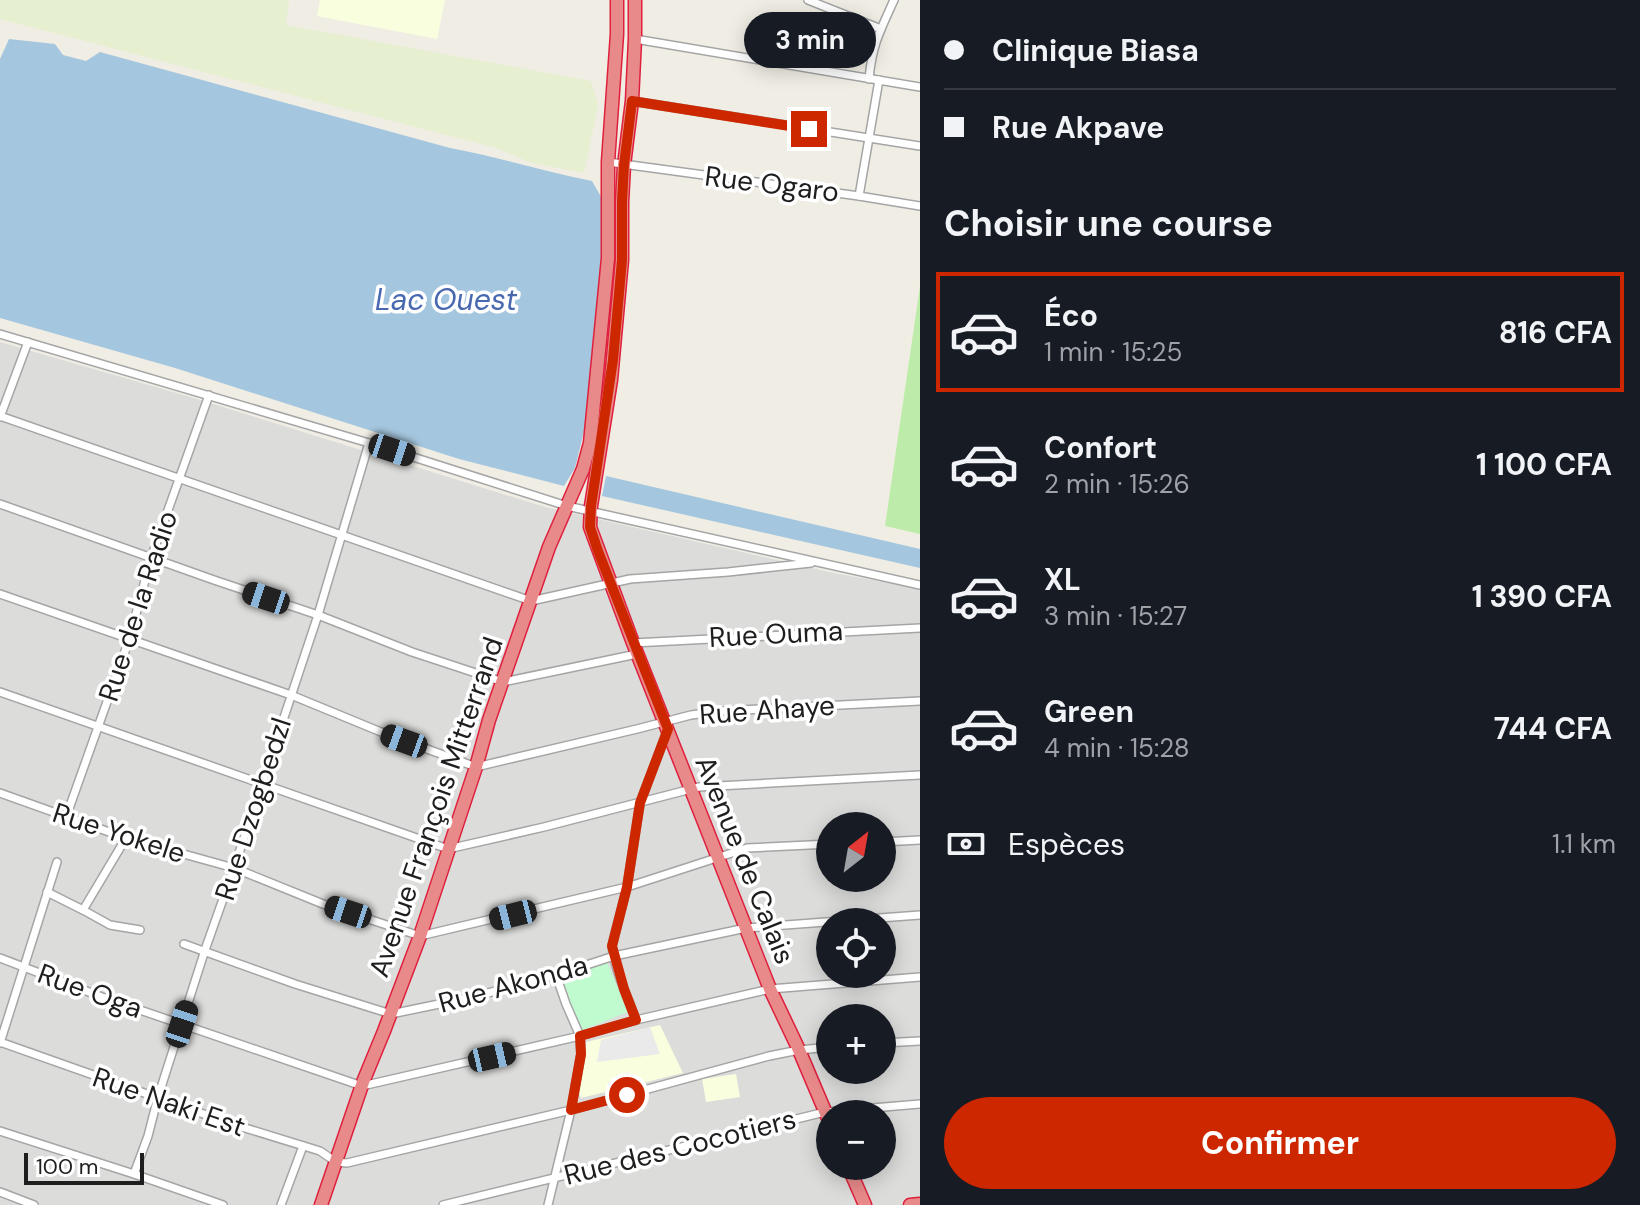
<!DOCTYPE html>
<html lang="fr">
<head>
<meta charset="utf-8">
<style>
  :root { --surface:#171b24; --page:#20242c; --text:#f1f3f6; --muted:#9ea1a6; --line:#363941; --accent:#cd2700 }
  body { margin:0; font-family:"DM Sans",sans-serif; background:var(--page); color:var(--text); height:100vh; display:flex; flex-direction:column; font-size:30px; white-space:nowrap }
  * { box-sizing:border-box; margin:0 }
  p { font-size:26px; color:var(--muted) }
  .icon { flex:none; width:44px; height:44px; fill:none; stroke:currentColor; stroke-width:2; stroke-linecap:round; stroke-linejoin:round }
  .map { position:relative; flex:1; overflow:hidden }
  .panel { display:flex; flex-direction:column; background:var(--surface); width:720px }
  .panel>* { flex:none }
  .top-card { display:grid; align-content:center; height:176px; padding:0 24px; background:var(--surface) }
  .needle { width:52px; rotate:31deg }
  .fabs { position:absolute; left:816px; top:812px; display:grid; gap:16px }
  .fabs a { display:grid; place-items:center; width:80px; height:80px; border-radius:50%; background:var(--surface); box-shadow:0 4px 20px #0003; font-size:40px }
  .scale { position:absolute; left:24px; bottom:20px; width:120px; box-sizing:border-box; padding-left:8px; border:4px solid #1e1e1e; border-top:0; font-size:22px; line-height:28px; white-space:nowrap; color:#1e1e1e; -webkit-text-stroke:6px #fff; paint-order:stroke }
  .end { position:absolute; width:36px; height:36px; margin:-18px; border:10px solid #cd2700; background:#fff; box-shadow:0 0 0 4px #fff }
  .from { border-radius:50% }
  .bubble { position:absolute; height:56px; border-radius:28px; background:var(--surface); box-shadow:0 4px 20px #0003; font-size:26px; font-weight:700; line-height:56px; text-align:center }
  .car { position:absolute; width:24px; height:48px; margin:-24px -12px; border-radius:10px; box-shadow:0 0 6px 2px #0007; background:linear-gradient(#222 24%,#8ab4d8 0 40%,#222 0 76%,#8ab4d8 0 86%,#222 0) }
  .top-card b { display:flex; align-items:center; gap:28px; height:76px; font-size:30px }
  .top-card b+b { border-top:2px solid var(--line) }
  .top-card i { width:20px; height:20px; background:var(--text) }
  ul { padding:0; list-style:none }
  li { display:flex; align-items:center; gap:24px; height:120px; margin:0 16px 12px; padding:0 8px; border:4px solid transparent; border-radius:0px }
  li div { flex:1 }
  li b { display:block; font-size:30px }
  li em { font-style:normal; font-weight:700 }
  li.active { border-color:var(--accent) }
  li>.icon { width:72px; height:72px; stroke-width:1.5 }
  h2 { padding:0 24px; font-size:36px; line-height:96px }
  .pay { display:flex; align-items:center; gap:20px; height:88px; padding:0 24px; font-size:30px }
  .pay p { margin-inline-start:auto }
  .cta { display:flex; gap:16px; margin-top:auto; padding:16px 24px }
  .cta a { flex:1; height:92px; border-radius:48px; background:var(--accent); color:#fff; font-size:32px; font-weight:700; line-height:92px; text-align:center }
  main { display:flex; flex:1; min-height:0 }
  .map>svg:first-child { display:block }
  .residential { fill:#dcdcdb; fill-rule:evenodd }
  .education { fill:#f9ffde }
  .farmland { fill:#e6efcf }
  .grass { fill:#bdeba9 }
  .park { fill:#c0fbd0 }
  .parking { fill:#eaeaea }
  .water { fill:#a4c6de }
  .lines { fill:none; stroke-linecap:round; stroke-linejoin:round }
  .street-casing { stroke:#a5a5a5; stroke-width:10 }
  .highway-casing { stroke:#df203d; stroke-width:15 }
  .street { stroke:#fff; stroke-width:7 }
  .highway { stroke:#e98a8a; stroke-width:12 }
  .route { stroke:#cd2700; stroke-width:10 }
  .labels { text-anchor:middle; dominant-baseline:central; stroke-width:7; stroke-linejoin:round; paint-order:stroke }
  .street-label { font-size:28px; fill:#1e1e1e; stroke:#fff }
  .water-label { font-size:30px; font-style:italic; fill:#4869b0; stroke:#fff }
</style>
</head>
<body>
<main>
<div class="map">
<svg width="920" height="1205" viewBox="0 0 920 1205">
  <rect width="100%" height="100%" fill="#f0eee4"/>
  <path class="residential" d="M0,342L194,398L545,507L834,573L920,589V1205H0ZM830,826H882V878H830ZM830,922H882V974H830ZM830,1018H882V1070H830ZM830,1114H882V1166H830Z"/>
  <g class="education">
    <polygon points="320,0 445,0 437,39 317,16"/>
    <polygon points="660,1025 683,1073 581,1098 577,1088 586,1042"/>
    <polygon points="736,1074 740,1097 706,1102 702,1079"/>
  </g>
  <polygon class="farmland" points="0,0 289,0 286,25 591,81 598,105 584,173 532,163 496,148 0,19"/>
  <polygon class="grass" points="920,286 920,534 885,526"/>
  <polygon class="park" points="607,962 628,1012 580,1031 560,981"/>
  <polygon class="parking" points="650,1027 660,1054 597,1062 601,1040"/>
  <g class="water">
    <path d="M9,39L55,44L63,55L86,61L100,52L450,148C498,157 544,171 592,181L603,200V242L589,411L575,468L564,486L459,459L175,368L0,318V59Z"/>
    <polygon points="606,476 920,549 920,568 602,496"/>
  </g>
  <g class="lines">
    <g class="street-casing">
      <g id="street">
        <polyline points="808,0 881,29"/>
        <polyline points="635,39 920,87"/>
        <path d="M869,79C872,45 880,31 894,0"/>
        <polyline points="632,101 920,146"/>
        <polyline points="608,162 859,196 920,206"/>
        <polyline points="859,196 879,80"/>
        <polyline points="0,334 369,443 567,506 920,585"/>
        <polyline points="0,416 531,601 630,579 728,572 811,563"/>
        <polyline points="0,417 28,342"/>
        <polyline points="0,504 214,580 318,615 412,652 503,682 637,654"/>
        <polyline points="0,594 291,695 381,732 476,767 637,729 691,715 722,711 920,701"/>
        <polyline points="633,643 920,628"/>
        <polyline points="0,692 448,849 544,827 699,787 920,775"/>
        <polyline points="0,793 126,838 234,868 323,904 420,936 627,887 747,848 830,844"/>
        <polyline points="66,817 129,640 151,558 209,395"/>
        <polyline points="882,842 920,840"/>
        <polyline points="47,892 83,910 126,838"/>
        <polyline points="83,910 110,925 140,930"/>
        <polyline points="184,944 295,984 391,1014 473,997 556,975 614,956 746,928 920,915"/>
        <polyline points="0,958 102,997 362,1086 580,1036 581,1054 571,1110 548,1205"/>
        <path d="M556,975L566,1004L580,1036L636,1020C627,996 615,971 612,946L627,887L640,803L668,729"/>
        <polyline points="636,1020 770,989 920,977"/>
        <polyline points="0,1042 229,1123 320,1151 336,1162 347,1163 571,1110 769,1056 799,1050 830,1047"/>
        <polyline points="0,1043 57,862"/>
        <polyline points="882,1043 920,1041"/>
        <polyline points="0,1131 134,1174 223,1205"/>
        <polyline points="134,1174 148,1136 158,1097 205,950 234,868 318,615 369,443"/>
        <polyline points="0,1192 34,1205"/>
        <polyline points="281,1205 303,1146"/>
        <polyline points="443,1205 825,1112 920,1104"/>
      </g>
    </g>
    <g class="highway-casing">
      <g id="highway">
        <polyline points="635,0 635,39 632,101 624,165 622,202 622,260 611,380 591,506 590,527 633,643 770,989 799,1050 830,1123"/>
        <polyline points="848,1166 865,1205"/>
        <polyline points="321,1205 363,1082 384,1031 420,936 476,767 489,720 549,547 583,469 590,443 608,258 608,162 617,34 617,0"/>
        <polyline points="910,1205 920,1204"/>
      </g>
    </g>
    <use href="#street" class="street"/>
    <use href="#highway" class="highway"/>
  </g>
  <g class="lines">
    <polyline class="route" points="627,1095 571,1110 581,1054 580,1036 636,1020 624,989 612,946 627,887 640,803 668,729 598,551 590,527 591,506 613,360 622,260 622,202 624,165 632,101 809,129"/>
  </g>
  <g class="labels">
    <g class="street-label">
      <text transform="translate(772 184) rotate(7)">Rue Ogaro</text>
      <text transform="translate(138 606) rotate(-72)">Rue de la Radio</text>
      <text transform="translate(776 634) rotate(-3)">Rue Ouma</text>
      <text transform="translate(767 710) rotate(-4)">Rue Ahaye</text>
      <text transform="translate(436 807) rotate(-71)">Avenue François Mitterrand</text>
      <text transform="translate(253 809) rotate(-72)">Rue Dzogbedzl</text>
      <text transform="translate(119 833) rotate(18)">Rue Yokele</text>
      <text transform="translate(745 860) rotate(68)">Avenue de Calais</text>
      <text transform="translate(513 984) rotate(-15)">Rue Akonda</text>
      <text transform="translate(90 991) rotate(20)">Rue Oga</text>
      <text transform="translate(169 1102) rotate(19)">Rue Naki Est</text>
      <text transform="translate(680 1147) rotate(-14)">Rue des Cocotiers</text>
    </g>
    <g class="water-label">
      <text x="446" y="299">Lac Ouest</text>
    </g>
  </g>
</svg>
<div class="fabs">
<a><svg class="needle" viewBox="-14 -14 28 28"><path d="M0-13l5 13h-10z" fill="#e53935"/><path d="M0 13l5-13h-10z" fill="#9ea1a6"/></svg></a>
<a><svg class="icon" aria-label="locate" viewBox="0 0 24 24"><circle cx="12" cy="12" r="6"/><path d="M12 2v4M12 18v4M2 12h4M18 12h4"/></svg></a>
<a>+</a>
<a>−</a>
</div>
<div class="scale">100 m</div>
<i class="end from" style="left:627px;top:1095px"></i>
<i class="end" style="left:809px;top:129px"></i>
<div class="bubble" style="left:744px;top:12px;width:132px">3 min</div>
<i class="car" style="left:392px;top:450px;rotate:108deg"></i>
<i class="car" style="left:266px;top:598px;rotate:288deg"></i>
<i class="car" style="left:404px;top:741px;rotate:290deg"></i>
<i class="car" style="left:348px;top:912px;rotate:288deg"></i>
<i class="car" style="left:513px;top:915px;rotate:256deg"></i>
<i class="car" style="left:182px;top:1024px;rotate:18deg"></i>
<i class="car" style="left:492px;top:1057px;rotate:77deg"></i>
</div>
<section class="panel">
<div class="top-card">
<b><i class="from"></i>Clinique Biasa</b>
<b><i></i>Rue Akpave</b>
</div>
<h2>Choisir une course</h2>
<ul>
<li class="active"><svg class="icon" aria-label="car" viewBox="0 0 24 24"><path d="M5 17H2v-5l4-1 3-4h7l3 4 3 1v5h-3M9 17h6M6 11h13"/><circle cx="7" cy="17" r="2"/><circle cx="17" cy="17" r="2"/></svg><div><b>Éco</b><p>1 min · 15:25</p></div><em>816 CFA</em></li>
<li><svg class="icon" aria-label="car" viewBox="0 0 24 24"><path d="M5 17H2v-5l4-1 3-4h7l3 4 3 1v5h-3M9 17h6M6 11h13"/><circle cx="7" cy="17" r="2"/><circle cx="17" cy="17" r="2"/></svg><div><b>Confort</b><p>2 min · 15:26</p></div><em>1 100 CFA</em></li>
<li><svg class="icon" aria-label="car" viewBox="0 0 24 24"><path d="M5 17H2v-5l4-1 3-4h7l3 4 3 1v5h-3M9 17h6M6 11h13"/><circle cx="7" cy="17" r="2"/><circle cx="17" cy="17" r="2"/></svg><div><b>XL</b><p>3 min · 15:27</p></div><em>1 390 CFA</em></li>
<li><svg class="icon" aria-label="car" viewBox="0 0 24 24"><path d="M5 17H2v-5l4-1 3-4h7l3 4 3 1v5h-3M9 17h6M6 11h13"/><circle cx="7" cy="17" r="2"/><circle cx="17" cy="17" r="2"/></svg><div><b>Green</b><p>4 min · 15:28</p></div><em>744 CFA</em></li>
</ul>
<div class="pay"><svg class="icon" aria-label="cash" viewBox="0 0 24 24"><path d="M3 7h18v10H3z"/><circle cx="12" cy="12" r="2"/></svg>Espèces<p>1.1 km</p></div>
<div class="cta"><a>Confirmer</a></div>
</section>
</main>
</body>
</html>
